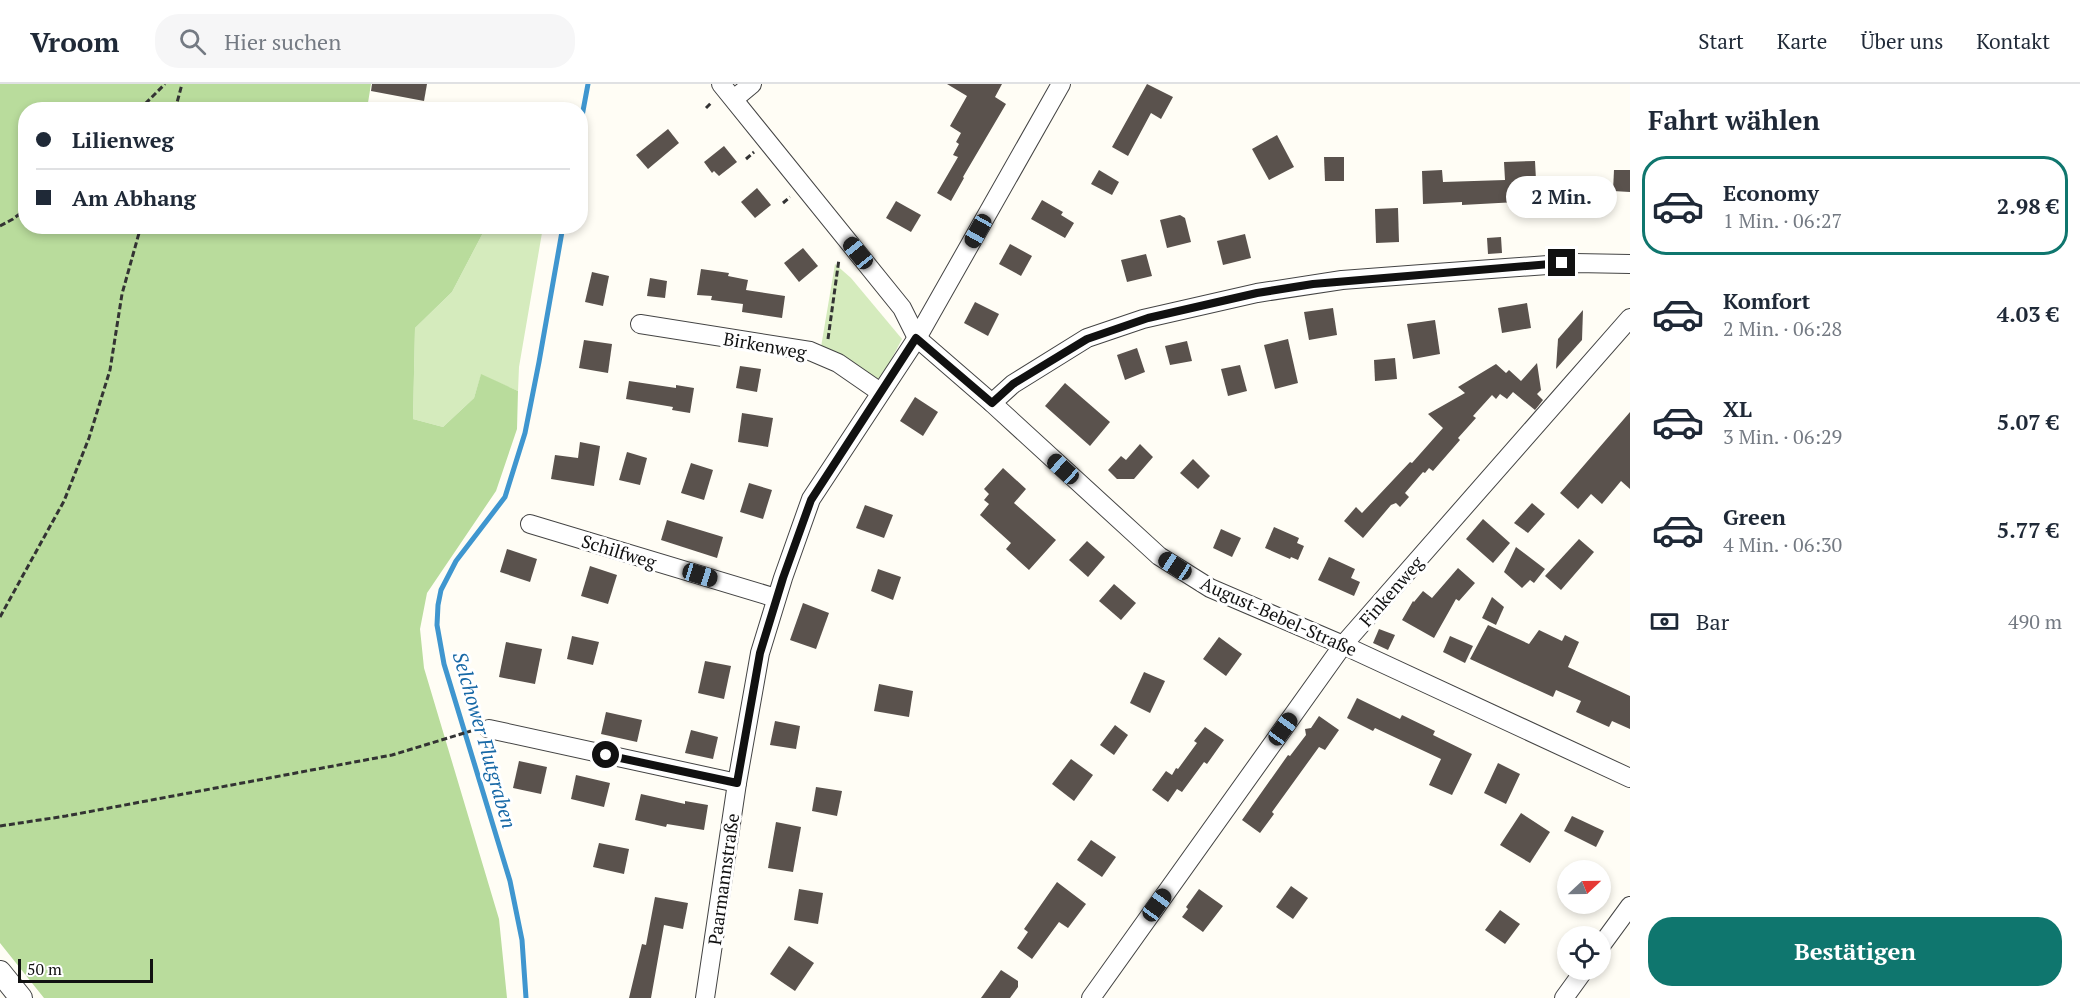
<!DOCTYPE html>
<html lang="de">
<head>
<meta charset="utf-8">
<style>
  :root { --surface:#fff; --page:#f6f6f7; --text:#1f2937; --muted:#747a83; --line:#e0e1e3; --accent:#0f766e }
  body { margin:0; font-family:"PT Serif",serif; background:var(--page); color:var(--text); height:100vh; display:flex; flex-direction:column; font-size:22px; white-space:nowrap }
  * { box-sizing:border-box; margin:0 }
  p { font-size:20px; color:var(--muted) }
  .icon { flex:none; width:33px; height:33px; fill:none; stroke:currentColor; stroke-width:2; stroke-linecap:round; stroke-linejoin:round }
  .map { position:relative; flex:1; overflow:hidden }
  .panel { display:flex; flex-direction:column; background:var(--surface); width:450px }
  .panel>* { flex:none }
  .guide { position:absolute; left:18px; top:18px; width:570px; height:132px; border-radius:24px; box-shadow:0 3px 9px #0003; display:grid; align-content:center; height:132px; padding:0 18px; background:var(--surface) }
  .needle { width:39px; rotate:68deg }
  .tools { position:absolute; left:1557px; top:776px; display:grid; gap:12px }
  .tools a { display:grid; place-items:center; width:54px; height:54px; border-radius:50%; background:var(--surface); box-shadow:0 3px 9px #0003; font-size:30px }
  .scale { position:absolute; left:18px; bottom:15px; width:135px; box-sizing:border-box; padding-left:6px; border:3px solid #111; border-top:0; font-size:16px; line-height:21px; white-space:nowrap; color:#111; -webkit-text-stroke:4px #fff; paint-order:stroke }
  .end { position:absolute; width:27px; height:27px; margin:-14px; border:8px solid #111; background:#fff; box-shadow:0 0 0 3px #fff }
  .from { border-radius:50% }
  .bubble { position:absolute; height:42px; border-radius:21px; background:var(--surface); box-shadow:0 3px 9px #0003; font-size:20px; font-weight:600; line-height:42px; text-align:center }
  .car { position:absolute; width:18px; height:36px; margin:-18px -9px; border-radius:8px; box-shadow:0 0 4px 2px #0007; background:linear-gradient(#222 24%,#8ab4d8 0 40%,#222 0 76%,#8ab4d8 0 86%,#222 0) }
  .guide b { display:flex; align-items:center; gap:21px; height:57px; font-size:22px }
  .guide b+b { border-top:2px solid var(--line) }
  .guide i { width:15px; height:15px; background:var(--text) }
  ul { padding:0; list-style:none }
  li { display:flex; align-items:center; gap:18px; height:99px; margin:0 12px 9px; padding:0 6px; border:3px solid transparent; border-radius:24px }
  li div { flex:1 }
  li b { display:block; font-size:22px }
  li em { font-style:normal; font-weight:600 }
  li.on { border-color:var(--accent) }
  li>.icon { width:54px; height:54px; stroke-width:1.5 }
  h2 { padding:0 18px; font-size:27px; line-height:72px }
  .pay { display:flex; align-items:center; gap:15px; height:66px; padding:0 18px; font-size:22px }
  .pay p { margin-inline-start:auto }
  .action { display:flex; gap:12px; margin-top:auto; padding:12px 18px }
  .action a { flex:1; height:69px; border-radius:24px; background:var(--accent); color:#fff; font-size:24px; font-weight:600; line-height:69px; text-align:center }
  header { display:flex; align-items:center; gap:36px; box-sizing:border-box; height:84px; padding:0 30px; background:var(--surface); border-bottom:2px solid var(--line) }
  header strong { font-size:28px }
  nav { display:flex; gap:33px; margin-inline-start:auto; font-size:21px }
  .search { width:420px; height:54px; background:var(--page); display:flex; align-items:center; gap:15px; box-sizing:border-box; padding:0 21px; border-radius:24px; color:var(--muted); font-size:22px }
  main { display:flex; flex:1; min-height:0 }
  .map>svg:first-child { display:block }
  .green { fill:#d5ebbd }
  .forest { fill:#b9dc9c }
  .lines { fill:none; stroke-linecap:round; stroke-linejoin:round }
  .stream { stroke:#3f96cf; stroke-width:5 }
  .building { fill:#5a524d }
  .minor-casing { stroke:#444; stroke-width:20 }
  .tertiary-casing { stroke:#444; stroke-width:24 }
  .path { stroke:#333; stroke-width:3; stroke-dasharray:6 3; stroke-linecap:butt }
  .minor { stroke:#fff; stroke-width:18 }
  .tertiary { stroke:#fff; stroke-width:22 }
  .route { stroke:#111; stroke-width:8 }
  .labels { text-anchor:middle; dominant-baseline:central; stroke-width:6; stroke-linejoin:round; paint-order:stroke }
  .street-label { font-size:18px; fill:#111; stroke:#fff }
  .water-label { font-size:20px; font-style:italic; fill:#1768a6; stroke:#fff }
</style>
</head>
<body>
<header>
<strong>Vroom</strong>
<div class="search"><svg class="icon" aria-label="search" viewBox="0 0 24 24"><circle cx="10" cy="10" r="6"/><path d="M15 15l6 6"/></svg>Hier suchen</div>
<nav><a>Start</a><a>Karte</a><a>Über uns</a><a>Kontakt</a></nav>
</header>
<main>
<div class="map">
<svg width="1630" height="914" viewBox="0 0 1630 914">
  <rect width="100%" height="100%" fill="#fffdf5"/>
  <g class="green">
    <polygon points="486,143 543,143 519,283 518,307 481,291 474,314 443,343 413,335 415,244 452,208"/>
    <polygon points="835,180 851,194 902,255 881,295 875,294 821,263"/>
  </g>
  <polygon class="forest" points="0,0 371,0 367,25 26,26 26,142 486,143 452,208 415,244 413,335 443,343 474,314 481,290 518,307 517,345 496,407 427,509 420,545 424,584 499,835 507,914 44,914 0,859"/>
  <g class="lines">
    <g class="stream">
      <polyline points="580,43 588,0"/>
      <polyline points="526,914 522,856 510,797 444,580 437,541 438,521 441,506 456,477 505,413 525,349 539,278 563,142"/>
    </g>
  </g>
  <g class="building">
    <polygon points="372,0 427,0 424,17 371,7"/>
    <polygon points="947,0 1002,0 995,13 1006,20 963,93 964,94 951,117 937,109 958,73 953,71 959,60 956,58 961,49 950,42 967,12"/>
    <polygon points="1147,0 1173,13 1161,35 1151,29 1128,72 1112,63"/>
    <polygon points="668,45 679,59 648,85 636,71"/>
    <polygon points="1277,51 1294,83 1269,96 1252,65"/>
    <polygon points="724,62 737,78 719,92 714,87 712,89 704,78"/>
    <polygon points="1324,73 1344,73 1344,97 1325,97"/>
    <polygon points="1535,77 1536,96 1587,94 1588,129 1553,130 1552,116 1462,121 1462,118 1423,120 1422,87 1442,86 1443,98 1505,96 1504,78"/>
    <polygon points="1099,86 1119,98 1112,111 1091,100"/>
    <polygon points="1614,86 1630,86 1630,108 1613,107"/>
    <polygon points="757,104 771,121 755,134 741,118"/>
    <polygon points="1042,116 1063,128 1061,131 1074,139 1065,154 1031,135"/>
    <polygon points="896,117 921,131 911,148 886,134"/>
    <polygon points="1398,124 1399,158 1376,159 1375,125"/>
    <polygon points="1180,131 1185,134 1191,158 1167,164 1160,136"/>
    <polygon points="1245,150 1251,174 1223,181 1217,157"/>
    <polygon points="1501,153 1502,169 1488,170 1487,154"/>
    <polygon points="1010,160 1032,172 1021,192 999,180"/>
    <polygon points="803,164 818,182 799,198 784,179"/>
    <polygon points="1146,170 1152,192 1127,198 1121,176"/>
    <polygon points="701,185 729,189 728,192 748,196 746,206 785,212 782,234 742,228 743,220 711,216 712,212 697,211"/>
    <polygon points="592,188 609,192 603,222 585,218"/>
    <polygon points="650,194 667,197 665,214 647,212"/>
    <polygon points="975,218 999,230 988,252 964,239"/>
    <polygon points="1527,219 1531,244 1502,249 1498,224"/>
    <polygon points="1333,224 1337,251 1309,256 1304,228"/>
    <polygon points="1583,226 1582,256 1556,285 1558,255"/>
    <polygon points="1435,236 1440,270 1413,275 1407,240"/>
    <polygon points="1288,255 1298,299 1275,305 1264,261"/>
    <polygon points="584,256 612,260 608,289 579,284"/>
    <polygon points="1187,257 1192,277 1170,281 1165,262"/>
    <polygon points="1137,264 1145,288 1125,296 1117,271"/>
    <polygon points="1395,274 1397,295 1375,297 1374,276"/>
    <polygon points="1537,279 1541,306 1537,310 1543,316 1535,326 1513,308 1507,315 1500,310 1496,315 1492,311 1473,332 1476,334 1458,354 1460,356 1433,387 1429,384 1425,389 1423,388 1405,409 1409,413 1400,423 1396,419 1391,421 1363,454 1344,437 1356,423 1362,429 1410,378 1412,379 1443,344 1428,330 1465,309 1458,303 1496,280 1506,289 1509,286 1521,297"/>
    <polygon points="1240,281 1247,307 1228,312 1221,285"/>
    <polygon points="740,282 761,285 757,308 736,304"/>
    <polygon points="629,297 676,304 676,301 694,304 690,329 672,326 673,323 626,315"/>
    <polygon points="1065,299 1110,338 1090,362 1045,322"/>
    <polygon points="915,313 938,328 923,352 900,337"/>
    <polygon points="1630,328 1630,405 1621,397 1602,420 1591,410 1578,425 1560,409"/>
    <polygon points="742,329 773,334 768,363 738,358"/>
    <polygon points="580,358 600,362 594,402 551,395 555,371 578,374"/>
    <polygon points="1140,360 1153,373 1134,395 1117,395 1108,386 1121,372 1126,376"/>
    <polygon points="627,368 647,374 640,401 619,396"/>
    <polygon points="1193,375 1210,392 1198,405 1180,389"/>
    <polygon points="691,379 713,386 704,416 681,409"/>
    <polygon points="1003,384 1026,405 1014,419 1056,456 1029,486 1006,465 1011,459 980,431 989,420 984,416 989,410 984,405"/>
    <polygon points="749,399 772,406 763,435 740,428"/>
    <polygon points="1532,419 1545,430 1528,449 1514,439"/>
    <polygon points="865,421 893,431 884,454 856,444"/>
    <polygon points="1483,435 1510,459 1493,479 1466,455"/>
    <polygon points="667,436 723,453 717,474 661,456"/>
    <polygon points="1274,443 1299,454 1297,459 1304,462 1298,476 1291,473 1290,475 1265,464"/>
    <polygon points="1221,445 1241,454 1232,473 1213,464"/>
    <polygon points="1579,455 1594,468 1561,506 1545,492"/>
    <polygon points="1087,457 1105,473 1088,493 1069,476"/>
    <polygon points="1516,463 1545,485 1534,499 1530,496 1522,504 1504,488"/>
    <polygon points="507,465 537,475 530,498 500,488"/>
    <polygon points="1329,473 1355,485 1351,494 1360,498 1354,512 1318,496"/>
    <polygon points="590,482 617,491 608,520 581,512"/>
    <polygon points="1458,484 1475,499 1459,517 1456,515 1434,554 1402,536 1413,517 1414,518 1423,507 1432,514"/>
    <polygon points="878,485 901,493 893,516 871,507"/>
    <polygon points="1114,500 1136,519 1121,536 1099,517"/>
    <polygon points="1492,513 1504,523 1496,541 1482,534"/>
    <polygon points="803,519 829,529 816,565 790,556"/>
    <polygon points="1488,541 1529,560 1539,546 1562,557 1565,551 1579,558 1568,583 1630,612 1630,645 1612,637 1609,643 1576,628 1581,617 1556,606 1553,613 1470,575"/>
    <polygon points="1379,545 1395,551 1388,566 1373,559"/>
    <polygon points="572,552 599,558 593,581 567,575"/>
    <polygon points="1450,552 1473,562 1465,579 1443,568"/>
    <polygon points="1219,553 1242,570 1226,592 1203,575"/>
    <polygon points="506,558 542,565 535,600 499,593"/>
    <polygon points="705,577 731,582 724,615 698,609"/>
    <polygon points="1144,588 1165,597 1150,629 1130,619"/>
    <polygon points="879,600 913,607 909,633 874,627"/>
    <polygon points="1357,614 1400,635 1402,631 1435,647 1433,651 1472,670 1452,711 1429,701 1441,675 1375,644 1373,647 1347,634"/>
    <polygon points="606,628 642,636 637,658 601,650"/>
    <polygon points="1319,632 1339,646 1325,666 1319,663 1272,728 1274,730 1260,749 1242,736 1288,671 1290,672 1306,651 1305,645 1311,644"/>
    <polygon points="775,637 800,642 796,665 770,661"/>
    <polygon points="1115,641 1128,651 1114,671 1100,661"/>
    <polygon points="1205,643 1224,656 1207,680 1204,678 1182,708 1177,705 1168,718 1152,706 1166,687 1172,691 1176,684 1178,685 1197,659 1194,657"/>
    <polygon points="691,646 718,653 713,675 685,669"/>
    <polygon points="1071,675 1093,691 1074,717 1052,700"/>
    <polygon points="519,677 547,683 541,710 513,704"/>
    <polygon points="1498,679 1520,690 1506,720 1484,709"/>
    <polygon points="576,691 610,699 604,723 571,715"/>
    <polygon points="816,703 842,707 837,732 812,727"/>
    <polygon points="641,710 685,720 685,717 708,721 704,746 667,740 666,743 635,736"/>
    <polygon points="1521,729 1550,748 1530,779 1500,761"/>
    <polygon points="1572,732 1604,747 1596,763 1564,747"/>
    <polygon points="776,738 801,743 793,788 768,784"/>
    <polygon points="1091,756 1116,773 1102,793 1077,776"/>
    <polygon points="599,759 629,765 624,790 593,783"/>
    <polygon points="1057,798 1086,820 1068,844 1059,838 1032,875 1017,864 1028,848 1024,845"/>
    <polygon points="1291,802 1308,814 1293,835 1276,823"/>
    <polygon points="799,805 823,809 818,840 794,836"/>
    <polygon points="1199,805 1223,822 1203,848 1182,833 1188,825 1186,823"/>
    <polygon points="655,813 688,819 683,845 664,841 651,914 629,914 642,860 646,861"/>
    <polygon points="1500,826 1520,840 1505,860 1485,846"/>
    <polygon points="789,862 814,879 795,907 770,890"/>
    <polygon points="1001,886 1018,897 1018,903 1010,914 981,914"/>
  </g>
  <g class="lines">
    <g class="minor-casing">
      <g id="minor">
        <polyline points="721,0 902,224 917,254 992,319 1159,472 1210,504 1343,561 1630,694"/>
        <polyline points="734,15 752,0"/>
        <polyline points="640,240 810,267 838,279 880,308"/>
        <polyline points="992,319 1013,300 1087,254 1143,235 1257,209 1342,196 1422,190 1575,179 1630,180"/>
        <polyline points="530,440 776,514"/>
        <polyline points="489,645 737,699"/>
        <polyline points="1600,863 1630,822"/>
        <polyline points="705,914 737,699 760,569 783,494 811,415 917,254 1061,0"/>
        <polyline points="1091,914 1343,561 1630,234"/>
        <polyline points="1564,914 1585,885"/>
      </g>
    </g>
    <g class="tertiary-casing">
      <polyline id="tertiary" points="0,888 21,914"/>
    </g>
    <g class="path">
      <polyline points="706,24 712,18"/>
      <polyline points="139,26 165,0"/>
      <polyline points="175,26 182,0"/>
      <polyline points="746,75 754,68"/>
      <polyline points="783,119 790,113"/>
      <polyline points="0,142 13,135 26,125"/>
      <polyline points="828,255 839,175"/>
      <polyline points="0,533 64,417 89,354 110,286 122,210 141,142"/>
      <polyline points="0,742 66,732 392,671 471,647"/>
    </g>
    <use href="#minor" class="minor"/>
    <use href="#tertiary" class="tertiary"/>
  </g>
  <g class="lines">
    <polyline class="route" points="606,671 737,699 760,569 783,494 811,416 916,254 992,319 1013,300 1087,255 1148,234 1257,209 1313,200 1562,179"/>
  </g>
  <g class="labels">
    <g class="street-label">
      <text transform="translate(765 261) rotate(10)">Birkenweg</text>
      <text transform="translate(619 467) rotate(17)">Schilfweg</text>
      <text transform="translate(1391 507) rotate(-49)">Finkenweg</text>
      <text transform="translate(1279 532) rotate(24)">August-Bebel-Straße</text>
      <text transform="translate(723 795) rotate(-82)">Paarmannstraße</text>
    </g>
    <g class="water-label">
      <text transform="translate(485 656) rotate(74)">Selchower Flutgraben</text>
    </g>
  </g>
</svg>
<div class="tools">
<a><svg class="needle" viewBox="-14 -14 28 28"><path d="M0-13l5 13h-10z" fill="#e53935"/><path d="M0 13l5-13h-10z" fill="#747a83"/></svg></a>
<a><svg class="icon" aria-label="locate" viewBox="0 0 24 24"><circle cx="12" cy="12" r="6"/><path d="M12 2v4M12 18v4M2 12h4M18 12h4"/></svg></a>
</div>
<div class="scale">50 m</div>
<i class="end from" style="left:606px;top:671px"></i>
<i class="end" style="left:1562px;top:179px"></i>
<div class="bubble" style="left:1506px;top:92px;width:111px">2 Min.</div>
<i class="car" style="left:978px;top:147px;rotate:209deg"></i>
<i class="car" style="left:858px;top:169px;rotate:321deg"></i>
<i class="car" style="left:1063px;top:385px;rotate:312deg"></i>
<i class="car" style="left:1175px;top:482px;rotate:303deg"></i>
<i class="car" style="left:700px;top:491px;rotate:107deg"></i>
<i class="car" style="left:1283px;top:645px;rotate:36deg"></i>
<i class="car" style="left:1157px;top:821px;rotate:36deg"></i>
<div class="guide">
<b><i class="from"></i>Lilienweg</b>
<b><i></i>Am Abhang</b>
</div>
</div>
<section class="panel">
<h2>Fahrt wählen</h2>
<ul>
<li class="on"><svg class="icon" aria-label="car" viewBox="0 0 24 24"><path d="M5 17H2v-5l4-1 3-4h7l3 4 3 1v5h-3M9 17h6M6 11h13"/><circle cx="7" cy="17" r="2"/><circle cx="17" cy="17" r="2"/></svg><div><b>Economy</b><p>1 Min. · 06:27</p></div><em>2.98 €</em></li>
<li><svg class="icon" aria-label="car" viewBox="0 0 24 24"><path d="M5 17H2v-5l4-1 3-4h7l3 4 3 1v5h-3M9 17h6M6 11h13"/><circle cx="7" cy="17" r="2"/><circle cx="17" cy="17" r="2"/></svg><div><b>Komfort</b><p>2 Min. · 06:28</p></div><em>4.03 €</em></li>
<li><svg class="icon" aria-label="car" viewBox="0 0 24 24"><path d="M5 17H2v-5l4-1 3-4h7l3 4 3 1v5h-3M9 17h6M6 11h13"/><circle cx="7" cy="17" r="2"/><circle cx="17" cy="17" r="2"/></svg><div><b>XL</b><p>3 Min. · 06:29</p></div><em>5.07 €</em></li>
<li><svg class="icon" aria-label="car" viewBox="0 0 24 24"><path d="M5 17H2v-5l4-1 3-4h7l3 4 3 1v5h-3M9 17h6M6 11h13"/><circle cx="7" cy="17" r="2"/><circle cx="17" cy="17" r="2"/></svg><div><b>Green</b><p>4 Min. · 06:30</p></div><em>5.77 €</em></li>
</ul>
<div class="pay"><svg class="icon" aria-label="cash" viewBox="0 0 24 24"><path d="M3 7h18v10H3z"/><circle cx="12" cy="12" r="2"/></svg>Bar<p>490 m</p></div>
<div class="action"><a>Bestätigen</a></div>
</section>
</main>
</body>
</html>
